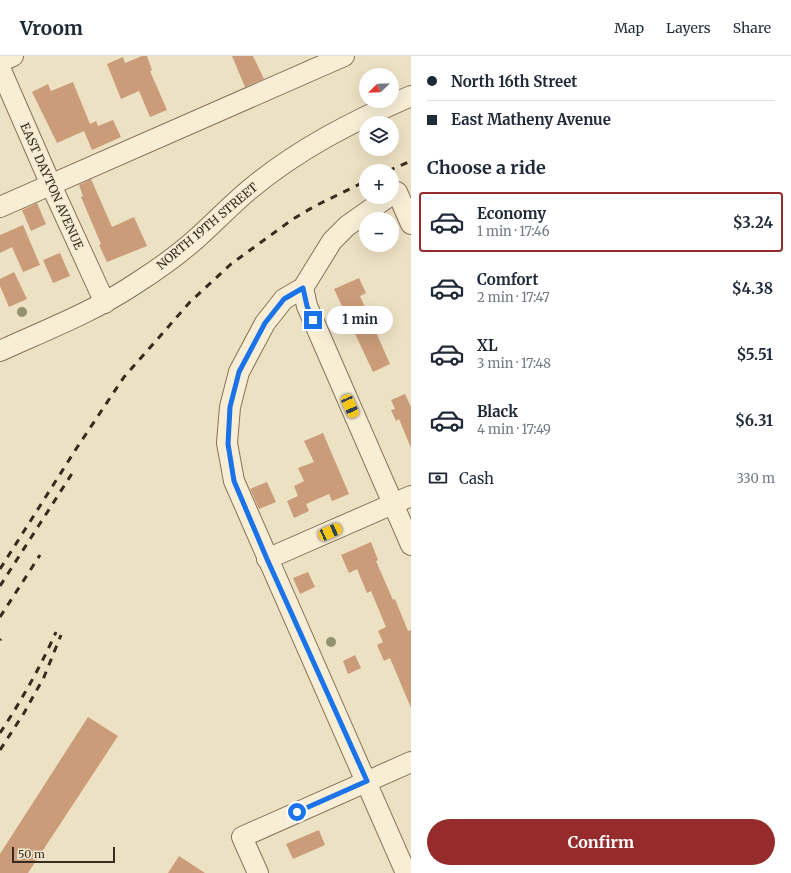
<!DOCTYPE html>
<html lang="en">
<head>
<meta charset="utf-8">
<style>
  :root { --surface:#fff; --page:#f6f6f7; --text:#1f2937; --muted:#747a83; --line:#e0e1e3; --accent:#952b2b }
  body { margin:0; font-family:Merriweather,serif; background:var(--page); color:var(--text); height:100vh; display:flex; flex-direction:column; font-size:15px; white-space:nowrap }
  * { box-sizing:border-box; margin:0 }
  p { font-size:13px; color:var(--muted) }
  .icon { flex:none; width:22px; height:22px; fill:none; stroke:currentColor; stroke-width:2; stroke-linecap:round; stroke-linejoin:round }
  .map { position:relative; flex:1; overflow:hidden }
  .side { display:flex; flex-direction:column; background:var(--surface); width:380px }
  .side>* { flex:none }
  .guide { display:grid; align-content:center; height:88px; padding:0 16px; background:var(--surface) }
  .needle { width:26px; rotate:247deg }
  .controls { position:absolute; left:359px; top:12px; display:grid; gap:8px }
  .controls a { display:grid; place-items:center; width:40px; height:40px; border-radius:50%; background:var(--surface); box-shadow:0 4px 16px #0002; font-size:20px }
  .scale { position:absolute; left:12px; bottom:10px; width:103px; box-sizing:border-box; padding-left:4px; border:2px solid #372a1e; border-top:0; font-size:11px; line-height:14px; white-space:nowrap; color:#372a1e; -webkit-text-stroke:3px #f5ebd2; paint-order:stroke }
  .end { position:absolute; width:18px; height:18px; margin:-9px; border:5px solid #1a73e8; background:#fff; box-shadow:0 0 0 2px #fff }
  .from { border-radius:50% }
  .bubble { position:absolute; height:28px; border-radius:14px; background:var(--surface); box-shadow:0 4px 16px #0002; font-size:13px; font-weight:700; line-height:28px; text-align:center }
  .car { position:absolute; width:12px; height:24px; margin:-12px -6px; border-radius:5px; box-shadow:0 0 3px 1px #0007; background:linear-gradient(#f5c518 24%,#345 0 40%,#f5c518 0 76%,#345 0 86%,#f5c518 0) }
  .guide b { display:flex; align-items:center; gap:14px; height:38px; font-size:15px }
  .guide b+b { border-top:1px solid var(--line) }
  .guide i { width:10px; height:10px; background:var(--text) }
  ul { padding:0; list-style:none }
  li { display:flex; align-items:center; gap:12px; height:60px; margin:0 8px 6px; padding:0 8px; border:2px solid transparent; border-radius:4px }
  li div { flex:1 }
  li b { display:block; font-size:15px }
  li em { font-style:normal; font-weight:700 }
  li.current { border-color:var(--accent) }
  li>.icon { width:36px; height:36px; stroke-width:1.5 }
  h2 { padding:0 16px; font-size:18px; line-height:48px }
  .pay { display:flex; align-items:center; gap:10px; height:44px; padding:0 16px; font-size:15px }
  .pay p { margin-inline-start:auto }
  .button { display:flex; gap:8px; margin-top:auto; padding:8px 16px }
  .button a { flex:1; height:46px; border-radius:24px; background:var(--accent); color:#fff; font-size:16px; font-weight:700; line-height:46px; text-align:center }
  header { display:flex; align-items:center; gap:24px; box-sizing:border-box; height:56px; padding:0 20px; background:var(--surface); border-bottom:1px solid var(--line) }
  header strong { font-size:19px }
  nav { display:flex; gap:22px; margin-inline-start:auto; font-size:14px }
  main { display:flex; flex:1; min-height:0 }
  .map>svg:first-child { display:block }
  .building { fill:#cb9c79 }
  .lines { fill:none; stroke-linecap:round; stroke-linejoin:round }
  .minor-casing { stroke:#87725a; stroke-width:22 }
  .minor { stroke:#f8eed6; stroke-width:20 }
  .rail { stroke:#372a1e; stroke-width:3; stroke-dasharray:7 7; stroke-linecap:butt }
  .tree { fill:#92936c }
  .route { stroke:#1a73e8; stroke-width:5 }
  .labels { text-anchor:middle; dominant-baseline:central; stroke-width:3; stroke-linejoin:round; paint-order:stroke }
  .street-label { font-size:12px; fill:#372a1e; stroke:#f5ebd2 }
</style>
</head>
<body>
<header>
<strong>Vroom</strong>
<nav><a>Map</a><a>Layers</a><a>Share</a></nav>
</header>
<main>
<div class="map">
<svg width="411" height="817" viewBox="0 0 411 817">
  <rect width="100%" height="100%" fill="#ede1c3"/>
  <g class="building">
    <polygon points="142,0 147,0 152,14 150,15 167,54 150,61 139,35 121,43 107,8 123,1 125,7"/>
    <polygon points="232,0 253,0 264,23 245,31"/>
    <polygon points="73,26 90,68 96,65 98,70 113,64 121,81 92,94 84,75 57,87 32,36 48,28 51,35"/>
    <polygon points="91,123 112,171 134,161 147,190 107,206 99,189 101,188 81,141 83,140 79,129"/>
    <polygon points="37,147 46,168 31,175 22,154"/>
    <polygon points="23,169 40,209 23,216 12,191 0,197 0,179"/>
    <polygon points="60,197 70,220 53,227 43,204"/>
    <polygon points="14,216 27,243 9,251 0,230 0,223"/>
    <polygon points="359,222 366,237 360,240 390,308 373,316 334,233"/>
    <polygon points="405,338 411,351 411,392 399,363 396,365 391,354 395,353 391,344"/>
    <polygon points="323,377 349,438 332,445 329,438 306,448 309,455 294,462 287,445 298,440 294,430 304,425 298,412 314,406 304,385"/>
    <polygon points="267,426 276,446 259,453 250,433"/>
    <polygon points="371,486 378,504 376,505 393,544 395,543 408,575 411,574 411,652 390,602 384,605 377,589 383,586 378,575 386,571 371,535 367,537 357,513 349,517 341,499"/>
    <polygon points="308,516 315,531 300,538 293,522"/>
    <polygon points="355,599 361,612 348,618 343,605"/>
    <polygon points="88,661 118,680 28,817 0,817 0,798"/>
    <polygon points="319,774 325,789 293,803 286,788"/>
    <polygon points="179,800 205,817 168,817"/>
  </g>
  <g class="lines">
    <g class="minor-casing">
      <g id="minor">
        <polyline points="0,6 13,0"/>
        <polyline points="0,12 51,129 105,247"/>
        <polyline points="397,136 411,168"/>
        <polyline points="388,141 347,170 332,185 303,232 284,243 265,267 239,316 230,351 227,387 234,425 406,817"/>
        <polyline points="0,151 344,0"/>
        <polyline points="303,232 307,250 411,489"/>
        <path d="M0,295C46,274 93,256 135,228C157,214 177,200 196,183C214,167 231,149 249,134C298,93 353,65 411,40"/>
        <polyline points="267,503 411,440"/>
        <polyline points="258,817 242,781 411,706"/>
      </g>
    </g>
    <use href="#minor" class="minor"/>
    <g class="rail">
      <polyline points="388,115 411,105"/>
      <polyline points="0,513 76,393 124,321 190,246 231,208 293,163 315,150 366,125"/>
      <polyline points="0,530 73,416"/>
      <polyline points="0,561 40,499"/>
      <polyline points="0,584 1,583"/>
      <path d="M0,677C21,645 40,612 56,576"/>
      <polyline points="0,694 24,657 44,621 61,579"/>
    </g>
  </g>
  <g class="tree">
    <circle cx="22" cy="256" r="5"/>
    <circle cx="331" cy="586" r="5"/>
  </g>
  <g class="lines">
    <polyline class="route" points="297,756 367,725 267,503 234,425 228,388 230,351 239,316 265,267 284,243 303,232 307,250 313,264"/>
  </g>
  <g class="labels">
    <g class="street-label">
      <text transform="translate(52 130) rotate(66)">EAST DAYTON AVENUE</text>
      <text transform="translate(207 170) rotate(-40)">NORTH 19TH STREET</text>
    </g>
  </g>
</svg>
<div class="controls">
<a><svg class="needle" viewBox="-14 -14 28 28"><path d="M0-13l5 13h-10z" fill="#e53935"/><path d="M0 13l5-13h-10z" fill="#747a83"/></svg></a>
<a><svg class="icon" aria-label="layers" viewBox="0 0 24 24"><path d="M12 4l9 5-9 5-9-5zM3 14l9 5 9-5"/></svg></a>
<a>+</a>
<a>−</a>
</div>
<div class="scale">50 m</div>
<i class="end from" style="left:297px;top:756px"></i>
<i class="end" style="left:313px;top:264px"></i>
<div class="bubble" style="left:327px;top:250px;width:66px">1 min</div>
<i class="car" style="left:350px;top:350px;rotate:156deg"></i>
<i class="car" style="left:330px;top:476px;rotate:66deg"></i>
</div>
<section class="side">
<div class="guide">
<b><i class="from"></i>North 16th Street</b>
<b><i></i>East Matheny Avenue</b>
</div>
<h2>Choose a ride</h2>
<ul>
<li class="current"><svg class="icon" aria-label="car" viewBox="0 0 24 24"><path d="M5 17H2v-5l4-1 3-4h7l3 4 3 1v5h-3M9 17h6M6 11h13"/><circle cx="7" cy="17" r="2"/><circle cx="17" cy="17" r="2"/></svg><div><b>Economy</b><p>1 min · 17:46</p></div><em>$3.24</em></li>
<li><svg class="icon" aria-label="car" viewBox="0 0 24 24"><path d="M5 17H2v-5l4-1 3-4h7l3 4 3 1v5h-3M9 17h6M6 11h13"/><circle cx="7" cy="17" r="2"/><circle cx="17" cy="17" r="2"/></svg><div><b>Comfort</b><p>2 min · 17:47</p></div><em>$4.38</em></li>
<li><svg class="icon" aria-label="car" viewBox="0 0 24 24"><path d="M5 17H2v-5l4-1 3-4h7l3 4 3 1v5h-3M9 17h6M6 11h13"/><circle cx="7" cy="17" r="2"/><circle cx="17" cy="17" r="2"/></svg><div><b>XL</b><p>3 min · 17:48</p></div><em>$5.51</em></li>
<li><svg class="icon" aria-label="car" viewBox="0 0 24 24"><path d="M5 17H2v-5l4-1 3-4h7l3 4 3 1v5h-3M9 17h6M6 11h13"/><circle cx="7" cy="17" r="2"/><circle cx="17" cy="17" r="2"/></svg><div><b>Black</b><p>4 min · 17:49</p></div><em>$6.31</em></li>
</ul>
<div class="pay"><svg class="icon" aria-label="cash" viewBox="0 0 24 24"><path d="M3 7h18v10H3z"/><circle cx="12" cy="12" r="2"/></svg>Cash<p>330 m</p></div>
<div class="button"><a>Confirm</a></div>
</section>
</main>
</body>
</html>
